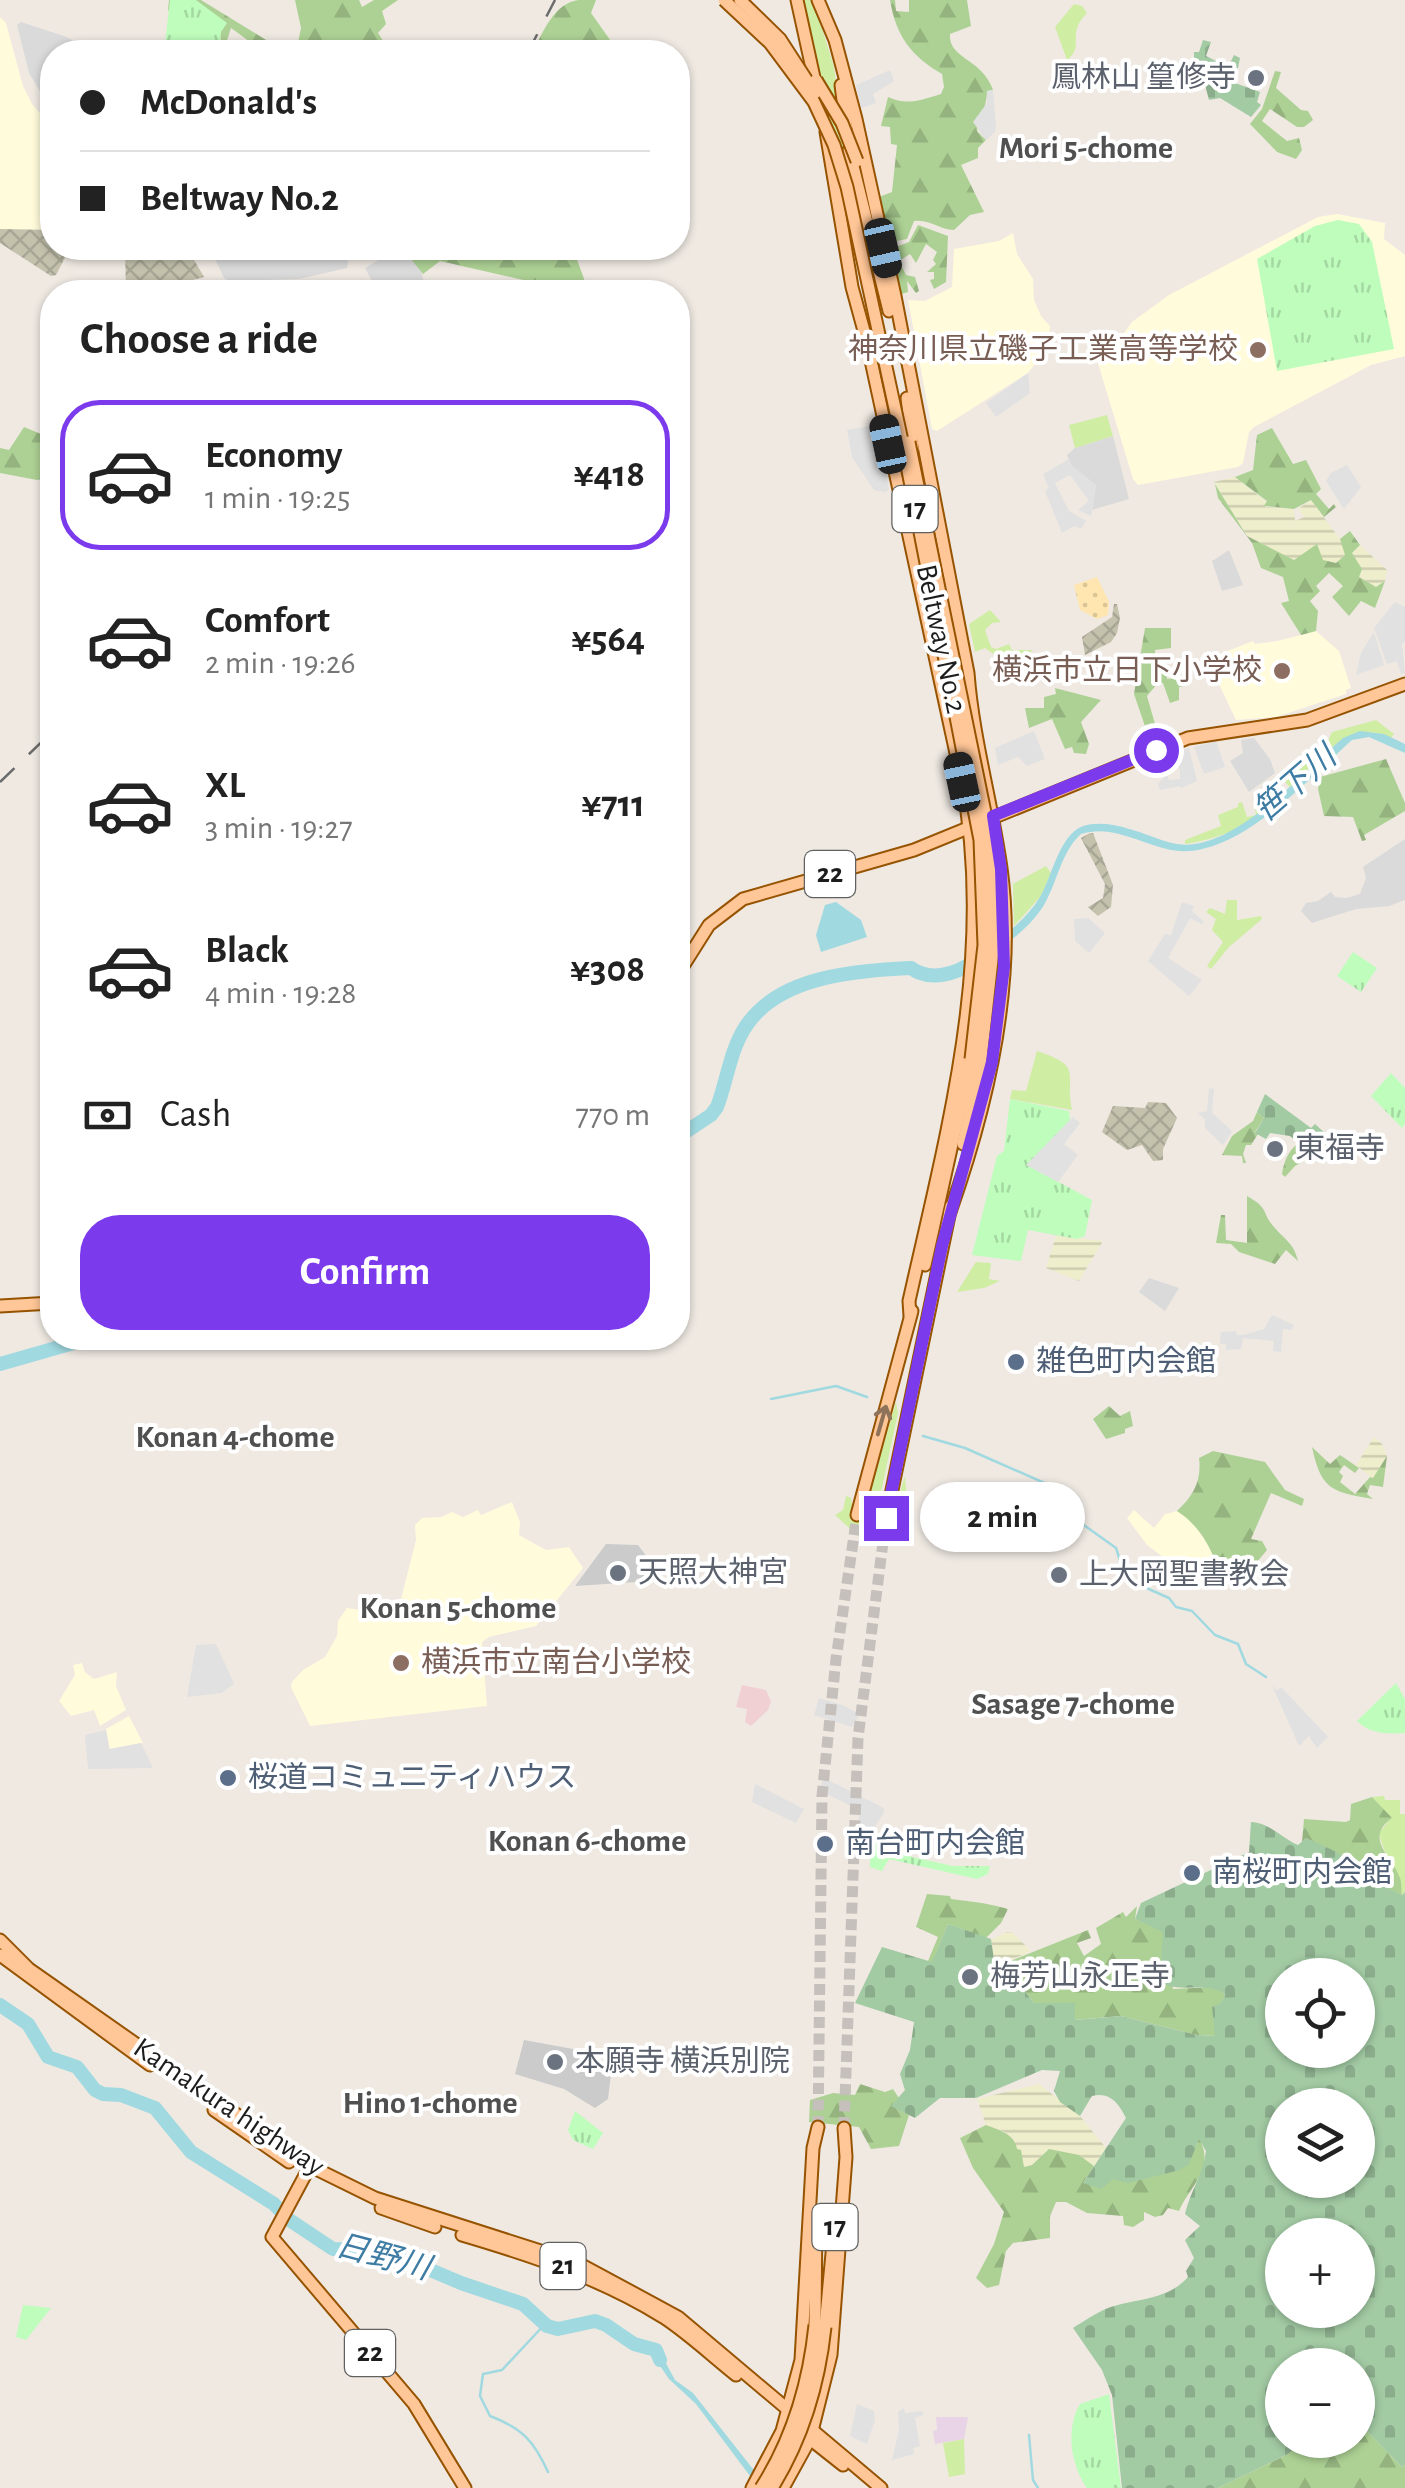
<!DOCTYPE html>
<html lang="en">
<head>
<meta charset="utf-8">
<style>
  :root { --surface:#fff; --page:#f6f6f6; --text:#222; --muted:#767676; --line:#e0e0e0; --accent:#7c3aed }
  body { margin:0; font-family:"Alegreya Sans","Noto Sans JP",sans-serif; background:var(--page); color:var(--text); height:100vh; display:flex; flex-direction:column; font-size:38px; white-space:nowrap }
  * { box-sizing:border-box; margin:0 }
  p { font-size:32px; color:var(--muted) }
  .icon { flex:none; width:55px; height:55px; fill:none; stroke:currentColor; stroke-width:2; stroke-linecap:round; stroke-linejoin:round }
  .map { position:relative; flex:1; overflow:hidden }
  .sheet { position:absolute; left:40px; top:280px; width:650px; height:1070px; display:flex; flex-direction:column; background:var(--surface); border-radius:40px; box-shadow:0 2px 8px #0004 }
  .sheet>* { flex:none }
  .banner { position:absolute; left:40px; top:40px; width:650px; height:220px; border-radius:40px; box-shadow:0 2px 8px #0004; display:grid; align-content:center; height:220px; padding:0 40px; background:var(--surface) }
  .buttons { position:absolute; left:1265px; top:1958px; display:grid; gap:20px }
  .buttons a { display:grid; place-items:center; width:110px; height:110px; border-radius:50%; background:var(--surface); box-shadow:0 2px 8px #0004; font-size:50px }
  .end { position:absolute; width:45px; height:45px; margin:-22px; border:12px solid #7c3aed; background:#fff; box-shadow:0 0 0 5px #fff }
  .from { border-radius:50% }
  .bubble { position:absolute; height:70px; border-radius:35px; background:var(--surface); box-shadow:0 2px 8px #0004; font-size:32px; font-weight:700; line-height:70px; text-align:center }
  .car { position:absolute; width:30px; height:60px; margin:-30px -15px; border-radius:12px; box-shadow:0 0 8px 2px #0007; background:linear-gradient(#222 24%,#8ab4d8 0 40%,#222 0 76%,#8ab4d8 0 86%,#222 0) }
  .banner b { display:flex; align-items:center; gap:35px; height:95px; font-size:38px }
  .banner b+b { border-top:2px solid var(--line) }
  .banner i { width:25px; height:25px; background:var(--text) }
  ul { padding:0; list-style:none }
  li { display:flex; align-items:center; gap:30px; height:150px; margin:0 20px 15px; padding:0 20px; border:5px solid transparent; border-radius:40px }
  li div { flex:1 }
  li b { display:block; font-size:38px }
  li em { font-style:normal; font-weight:700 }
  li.selected { border-color:var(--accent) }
  li>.icon { width:90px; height:90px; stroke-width:1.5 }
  h2 { padding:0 40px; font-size:45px; line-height:120px }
  .pay { display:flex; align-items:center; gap:25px; height:110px; padding:0 40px; font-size:38px }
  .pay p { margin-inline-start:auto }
  .button { display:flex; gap:20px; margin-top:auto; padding:20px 40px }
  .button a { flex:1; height:115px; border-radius:40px; background:var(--accent); color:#fff; font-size:40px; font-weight:700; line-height:115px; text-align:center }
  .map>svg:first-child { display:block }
  .residential { fill:#dbdada }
  .commercial { fill:#f1d0d3 }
  .industrial { fill:#e9d4e7 }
  .education { fill:#fffbdb }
  .religious { fill:#cbcbcb }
  .construction { fill:url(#construction-cross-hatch) }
  .farmland { fill:url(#farmland-rules) }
  .grass { fill:#d0eda4 }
  .forest { fill:url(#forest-firs) }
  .sand { fill:url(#sand-dots) }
  .cemetery { fill:url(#cemetery-stones); fill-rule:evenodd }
  .park { fill:url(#park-tufts) }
  .parking { fill:#e1e1e1 }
  .water { fill:#a0d9e0 }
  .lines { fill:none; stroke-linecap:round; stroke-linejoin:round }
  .stream { stroke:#a0d9e0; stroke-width:2.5 }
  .river { stroke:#a0d9e0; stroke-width:14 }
  .primary-tunnel { stroke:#c5c0bb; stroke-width:11; stroke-dasharray:11 5.5; stroke-linecap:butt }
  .primary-casing { stroke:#965300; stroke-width:15 }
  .primary { stroke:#ffc697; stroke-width:11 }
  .rail { stroke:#6b6b6b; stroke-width:2.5; stroke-dasharray:20 20; stroke-linecap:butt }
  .primary-bridge-casing { stroke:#965300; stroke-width:15; stroke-linecap:butt }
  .primary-bridge { stroke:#ffc697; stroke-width:11 }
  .oneway { stroke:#8e725a }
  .route { stroke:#7c3aed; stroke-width:12 }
  .worship-dot { fill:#6b7280; stroke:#fff; stroke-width:4 }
  .education-dot { fill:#8d6e63; stroke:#fff; stroke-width:4 }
  .service-dot { fill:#5c6f8a; stroke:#fff; stroke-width:4 }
  .labels { text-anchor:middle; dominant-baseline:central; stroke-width:8; stroke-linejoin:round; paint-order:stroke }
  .shield { fill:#fff; stroke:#616161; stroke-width:2.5 }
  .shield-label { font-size:28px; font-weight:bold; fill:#1d1d1d }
  .worship-label { font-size:30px; fill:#5b616d; stroke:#fff; text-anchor:start }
  .education-label { font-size:30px; fill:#785e54; stroke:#fff; text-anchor:end }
  .street-label { font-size:30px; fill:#1d1d1d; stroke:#fff }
  .service-label { font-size:30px; fill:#4e5e75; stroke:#fff; text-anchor:start }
  .neighbourhood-label { font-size:32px; font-weight:bold; fill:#505050; stroke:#fff }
  .water-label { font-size:32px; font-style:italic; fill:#3f7ca3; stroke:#fff }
</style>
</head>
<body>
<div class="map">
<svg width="1405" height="2488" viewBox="0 0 1405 2488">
  <defs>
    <pattern id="construction-cross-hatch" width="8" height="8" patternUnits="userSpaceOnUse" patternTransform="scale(2.5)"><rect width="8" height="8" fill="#c4c2ad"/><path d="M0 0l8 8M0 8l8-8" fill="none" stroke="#a8a694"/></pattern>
    <pattern id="farmland-rules" width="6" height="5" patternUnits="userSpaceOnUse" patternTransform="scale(2.5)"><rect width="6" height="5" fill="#efeecc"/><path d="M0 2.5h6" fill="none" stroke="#ccccaf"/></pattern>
    <pattern id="forest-firs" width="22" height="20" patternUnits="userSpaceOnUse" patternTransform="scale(2.5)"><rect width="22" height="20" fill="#add194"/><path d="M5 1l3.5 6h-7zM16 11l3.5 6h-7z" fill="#94b37f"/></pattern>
    <pattern id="sand-dots" width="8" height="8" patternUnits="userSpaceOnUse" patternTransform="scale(2.5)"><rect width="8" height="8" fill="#ffe6b0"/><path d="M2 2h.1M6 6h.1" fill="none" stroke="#dac597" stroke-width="1.8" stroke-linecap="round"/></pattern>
    <pattern id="cemetery-stones" width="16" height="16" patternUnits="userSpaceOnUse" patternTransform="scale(2.5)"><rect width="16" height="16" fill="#a2caa3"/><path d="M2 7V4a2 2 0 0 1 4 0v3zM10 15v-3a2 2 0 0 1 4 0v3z" fill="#8bad8c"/></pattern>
    <pattern id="park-tufts" width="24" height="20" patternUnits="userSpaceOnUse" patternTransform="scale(2.5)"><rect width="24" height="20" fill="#befdbc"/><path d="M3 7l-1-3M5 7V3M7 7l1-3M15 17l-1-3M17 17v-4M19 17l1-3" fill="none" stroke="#a3d8a1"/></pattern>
  </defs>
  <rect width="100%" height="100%" fill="#efe9e2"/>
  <g class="residential">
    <polygon points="21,22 64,36 98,52 52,52 52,111 29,73 17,25"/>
    <polygon points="210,248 341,248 348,261 347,268 299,279 229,281 224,278"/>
    <polygon points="399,248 415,248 425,286 444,292 378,292 365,268"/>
    <polygon points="1113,436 1129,499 1092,510 1096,485 1072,466 1067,455 1075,448"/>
    <polygon points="1229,550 1243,585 1222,591 1212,561"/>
    <polygon points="1254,738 1270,759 1275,773 1249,792 1230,761 1243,753 1241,740"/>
    <polygon points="1405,839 1405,900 1389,906 1356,909 1312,923 1301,911 1306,903 1318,901 1331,892 1335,897 1346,898 1360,894 1366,878 1363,867"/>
    <polygon points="1149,1278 1179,1288 1165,1311 1139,1292"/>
  </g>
  <polygon class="commercial" points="742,1685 766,1690 771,1701 768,1710 751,1726 745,1722 747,1709 736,1707"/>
  <polygon class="industrial" points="936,2417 968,2417 964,2439 935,2444 933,2431 937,2430"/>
  <g class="education">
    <polygon points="0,17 6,23 23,86 32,104 52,127 52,230 0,229"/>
    <polygon points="1337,214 1385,223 1384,239 1405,255 1405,356 1371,365 1254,427 1249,432 1243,463 1238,467 1138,485 1133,479 1097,360 1109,354 1132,322 1169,295 1318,217"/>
    <polygon points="1013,233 1017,254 1033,279 1034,300 1041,316 1050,326 1048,346 1028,373 937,431 932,429 908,300 925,301 952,287 954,249 999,241"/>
    <polygon points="1316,631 1339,651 1351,688 1346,690 1346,694 1276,717 1236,720 1217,680 1217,658 1220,654 1253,641 1255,644 1277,641"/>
    <polygon points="512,1502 520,1522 519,1535 546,1550 569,1547 583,1568 536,1626 489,1637 482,1642 487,1706 310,1726 291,1687 292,1682 303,1670 325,1657 337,1636 338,1621 347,1608 361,1610 362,1614 397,1615 416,1540 415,1525 422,1518 441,1517 452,1512 463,1517 478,1510 481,1515"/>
    <polygon points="1134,1510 1154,1528 1165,1514 1177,1511 1190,1519 1209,1545 1219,1566 1202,1586 1147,1545 1127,1518"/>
    <polygon points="82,1663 85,1672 94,1679 117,1672 116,1686 126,1710 100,1726 94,1710 71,1716 59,1701 75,1675 73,1665"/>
    <polygon points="129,1716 143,1743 110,1749 106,1729"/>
  </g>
  <g class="religious">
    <polygon points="606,1544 638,1545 653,1565 652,1581 575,1586"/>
    <polygon points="524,2040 573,2049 611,2074 608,2099 595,2108 564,2089 515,2074"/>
  </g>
  <g class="construction">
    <polygon points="0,229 52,230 52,248 70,248 56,275 51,276 0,243"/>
    <polygon points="125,248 187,248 204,277 189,281 190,286 156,292 126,292"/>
    <polygon points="1114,604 1117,604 1120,618 1117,633 1111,642 1085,655 1082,637 1112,617"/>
    <polygon points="1090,833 1093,833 1113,885 1111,907 1098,916 1088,907 1103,898 1105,884 1081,838"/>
    <polygon points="1148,1102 1166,1103 1177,1118 1163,1149 1163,1160 1153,1161 1142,1145 1127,1150 1102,1132 1113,1106 1145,1108"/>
  </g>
  <g class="farmland">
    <polygon points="1235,477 1267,502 1265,507 1294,509 1295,521 1304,517 1298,509 1311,500 1343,543 1345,555 1336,563 1294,560 1247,536 1214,482"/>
    <polygon points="1360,545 1387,570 1385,581 1376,587 1359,577 1352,553"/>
    <polygon points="1056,1236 1103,1241 1079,1281 1046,1268"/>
    <polygon points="1374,1437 1382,1444 1387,1456 1373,1479 1356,1465"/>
    <polygon points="1007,1932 1013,1933 1031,1951 995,1967 991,1940"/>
    <polygon points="1039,2084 1080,2116 1106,2148 1094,2166 1079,2155 1049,2149 1032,2165 1024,2168 1021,2155 1005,2132 986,2125 977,2099"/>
  </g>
  <g class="grass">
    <polygon points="801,0 813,0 834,67 849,179 845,180"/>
    <path d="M1074,4L1082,6L1087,13C1065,35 1086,46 1067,60L1055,27Z"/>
    <polygon points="1107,415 1113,436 1075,448 1069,425"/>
    <polygon points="990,610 1001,622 992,623 985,630 991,647 996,649 1009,644 1012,650 1033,650 1016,663 1022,672 1037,665 1037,660 1041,658 1047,668 1020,683 1013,668 985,648 975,652 969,624"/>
    <path d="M1376,720L1394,734L1391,738C1349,717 1318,761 1290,787L1285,782L1327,743L1332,732Z"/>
    <path d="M1273,800C1259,825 1214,840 1185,844V840L1221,826L1218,815L1238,807V803L1242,802L1247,817L1256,815L1255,808Z"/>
    <polygon points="1046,866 1051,873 1041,896 1014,926 1013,884"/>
    <polygon points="1227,900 1237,900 1237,920 1261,916 1262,919 1229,947 1211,969 1207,966 1223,942 1212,930 1216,919 1206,912 1210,908 1225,914"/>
    <path d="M1037,1051C1085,1067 1064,1072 1072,1110L1010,1099L1012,1090L1026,1091Z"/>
    <polygon points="976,1262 991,1263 989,1279 1000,1281 984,1288 957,1292"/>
    <polygon points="896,1402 898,1413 878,1506 882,1519 892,1517 905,1476 908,1514 903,1540 873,1535 870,1547 835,1515 843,1510 846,1496 851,1498 853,1511 862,1514 867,1508 875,1470"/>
    <path d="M1384,1796L1385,1800H1400V1814H1405V1892L1402,1895C1399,1872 1384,1857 1379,1833L1391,1818L1372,1797Z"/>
    <polygon points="964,2439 965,2474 949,2477 943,2443"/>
  </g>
  <g class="forest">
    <polygon points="169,0 201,0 284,51 298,43 301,28 295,0 359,0 362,7 374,0 398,0 382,11 386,24 378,33 390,52 264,52 231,28 226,44 221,44 220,32 181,25 168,10"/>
    <path d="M579,0H596L591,13L613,44L628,48L626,52H533C542,33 555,2 579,0Z"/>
    <path d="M890,0H895L896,11L909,12V0H967L971,26L950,34C948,59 982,58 993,90L987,91C987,106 980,116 977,131L986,140L978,148V158L961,165L984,212L970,215L954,230C939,230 931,219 914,221L907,239L891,242L879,197L892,192L897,145L891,144L890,127L881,126L888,97C907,106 921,100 941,94L944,87L942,74C911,56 896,36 890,0Z"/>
    <polygon points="1275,71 1281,72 1276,88 1301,110 1308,111 1313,120 1304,127 1297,127 1270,109 1262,121 1287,141 1299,138 1302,150 1296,159 1277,152 1250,124 1262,109"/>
    <polygon points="918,225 948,236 946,282 934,289 930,280 934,279 934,272 927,272 936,264 933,260 937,252 926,244 916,263 910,254 899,261 906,275 915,277 919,291 916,293 907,281 908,292 901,294 891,249 909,242"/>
    <polygon points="402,248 565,248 566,252 575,254 587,287 528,281 440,261 423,274"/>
    <polygon points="52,419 52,477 37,480 0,473 0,448 9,450 24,427 41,434"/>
    <polygon points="1272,428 1293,464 1306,460 1321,489 1316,494 1329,509 1334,504 1336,507 1324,517 1311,500 1294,509 1264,506 1267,501 1235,477 1253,470 1257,435"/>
    <polygon points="1215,484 1247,536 1294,560 1317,544 1323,560 1336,563 1345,555 1340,539 1350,531 1360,545 1352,553 1362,569 1359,577 1376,587 1385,581 1375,608 1361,601 1349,616 1332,597 1343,586 1329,573 1316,586 1320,591 1310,601 1318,611 1316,631 1301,635 1281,603 1289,601 1283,577 1261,568 1252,543 1218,498"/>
    <polygon points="1145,628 1171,628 1171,648 1155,650 1156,672 1167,673 1167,679 1186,677 1189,685 1179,687 1179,700 1170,703 1163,683 1158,683 1147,696 1155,724 1163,730 1148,735 1134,694"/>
    <polygon points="1055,688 1101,700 1081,722 1089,744 1086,754 1074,753 1072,747 1065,749 1052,719 1029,728 1025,708 1044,708 1044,697 1056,694"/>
    <polygon points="1386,759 1405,803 1405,811 1364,835 1366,840 1362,841 1353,817 1324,816 1318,789 1320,777"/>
    <polygon points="1257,1112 1264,1118 1255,1132 1258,1134 1251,1145 1246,1145 1243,1154 1246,1163 1243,1163 1242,1156 1222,1155 1232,1136 1253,1121"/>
    <path d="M1316,1135L1325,1138L1331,1146L1295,1166L1285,1177L1282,1174C1286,1151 1295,1142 1316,1135Z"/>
    <path d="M1247,1196C1270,1209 1261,1212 1274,1227C1285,1240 1294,1243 1298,1261L1286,1250L1275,1264L1239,1252L1231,1244L1216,1243L1221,1215H1225L1226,1240L1247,1243Z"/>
    <polygon points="1109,1406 1120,1416 1130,1411 1133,1426 1125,1429 1125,1433 1106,1439 1093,1419"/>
    <path d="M1312,1447L1330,1464L1340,1455L1359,1468L1355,1473L1344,1465L1339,1472L1343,1476L1340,1482L1355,1494L1370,1477L1373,1478L1387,1456L1383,1487L1370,1485L1367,1494L1373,1499C1331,1492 1321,1489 1312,1447Z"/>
    <path d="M1213,1451L1265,1462L1285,1490L1304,1499L1302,1506L1271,1493L1251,1539L1262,1541L1267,1550L1247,1574L1236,1561L1216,1563C1208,1542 1197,1524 1177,1511C1193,1496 1202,1481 1199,1458Z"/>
    <path d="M1372,1797L1392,1818C1363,1839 1393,1856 1400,1878C1402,1883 1401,1889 1402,1895L1386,1889L1373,1875L1306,1838L1302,1842L1304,1819L1346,1822L1350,1820L1351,1804Z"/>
    <path d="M927,1894L950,1896L951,1899C973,1902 983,1902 1008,1909L1001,1923L986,1938L948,1924L932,1963L928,1961L938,1937L916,1927Z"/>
    <polygon points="1137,1906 1135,1919 1163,1931 1173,1989 1214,1987 1225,1994 1221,2004 1216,2036 1197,2035 1121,2016 1074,2020 1034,2003 1003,1964 1088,1930 1091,1938 1077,1943 1084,1956 1101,1944 1096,1928 1123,1912 1126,1917"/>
    <polygon points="860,2084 885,2092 893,2089 899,2098 892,2106 909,2115 899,2146 871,2149 859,2127 809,2122 810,2100 833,2093 855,2095"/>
    <path d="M986,2125C999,2130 1015,2134 1017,2149L1021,2150L1024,2167L1032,2165L1049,2149L1079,2155L1094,2166L1083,2183L1113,2179L1195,2148L1199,2138C1216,2168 1189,2187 1179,2211L1168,2208L1163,2215L1155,2217L1144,2212V2220L1133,2227L1124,2225L1123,2216L1087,2213L1066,2202H1056L1050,2216V2238L1013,2243L1006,2251L999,2285L987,2288L976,2278L994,2244L1004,2212L973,2168L960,2138Z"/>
    <polygon points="1358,2422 1402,2467 1405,2465 1405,2488 1218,2488 1288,2454 1304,2440 1358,2440"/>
  </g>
  <polygon class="sand" points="1097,577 1109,602 1108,615 1097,619 1080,610 1074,585"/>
  <g class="cemetery">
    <polygon points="1203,40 1211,42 1206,56 1228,67 1234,55 1240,58 1235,83 1260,92 1257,102 1261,105 1251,117 1220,98 1209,100 1205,85 1194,73 1194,52 1199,52"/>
    <polygon points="1265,1094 1311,1128 1315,1124 1336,1143 1332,1147 1325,1138 1316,1135 1298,1143 1290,1136 1270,1133 1266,1139 1255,1133 1264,1118 1257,1112"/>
    <path d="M1251,1822C1270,1823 1280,1837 1298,1845L1306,1838C1329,1848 1349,1857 1369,1872C1381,1882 1387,1889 1402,1895L1405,1892V2465L1402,2467L1358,2422V2365H1282V2440H1304L1288,2454L1218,2488H1122L1112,2395L1102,2370L1073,2328C1084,2321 1096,2313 1108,2308C1136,2298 1167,2301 1188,2277L1186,2271L1194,2258L1185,2240L1200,2226L1185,2214C1190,2192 1203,2174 1206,2151L1199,2139L1189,2164L1180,2170L1128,2183L1113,2179L1101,2189L1083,2183L1126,2118C1119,2104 1110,2091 1092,2096L1080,2116L1060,2102L1054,2091L1060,2071L1042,2070L976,2098H940L915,2118L891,2106L905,2090L900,2074L910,2050L914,2022L855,2003L882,1947L932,1962L948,1924L991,1939L995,1967L1003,1964L1034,2003H1075V2020L1121,2016L1197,2035L1215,2036L1212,2007L1221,2003L1225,1994C1204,1981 1181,1994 1160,1982L1163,1932L1135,1919L1141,1903L1249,1852ZM1358,1975V2050H1282V1975ZM1358,2105V2180H1282V2105ZM1358,2235V2310H1282V2235Z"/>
  </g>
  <g class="park">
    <polygon points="170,0 196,0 227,23 221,32 219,52 164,52"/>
    <polygon points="1338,220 1359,224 1372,242 1394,349 1277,371 1257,259 1315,226"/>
    <polygon points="1353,952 1377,968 1361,992 1337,976"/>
    <polygon points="1391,1073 1405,1088 1405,1124 1402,1128 1371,1096"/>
    <polygon points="1010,1099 1069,1111 1070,1120 1027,1165 1092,1200 1085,1236 1077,1239 1028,1230 1021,1261 972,1255 997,1156 1004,1151"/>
    <path d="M1396,1683L1405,1699V1733C1387,1734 1370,1734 1357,1721Z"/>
    <polygon points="878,1834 912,1857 953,1866 990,1866 988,1874 977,1879 889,1859 882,1871 870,1867 870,1844"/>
    <polygon points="575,2111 603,2133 593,2149 573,2140 568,2130"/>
    <polygon points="23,2305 51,2308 26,2340 16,2337"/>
    <path d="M1109,2394L1121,2488H1087C1071,2466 1065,2429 1080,2404Z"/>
  </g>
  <g class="parking">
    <polygon points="890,70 894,81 873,94 876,103 861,108 856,85"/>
    <polygon points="993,90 996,127 995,132 986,140 973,122 987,103 987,91"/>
    <polygon points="1028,373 1030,393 996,417 986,403"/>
    <polygon points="876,425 889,489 885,492 874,490 852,457 847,430"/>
    <polygon points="1069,459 1072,466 1096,485 1091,516 1078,510 1089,501 1070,475 1055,483 1069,511 1086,521 1081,529 1074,526 1062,533 1045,491 1049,488 1043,474"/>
    <polygon points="1347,465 1361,487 1344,509 1326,481 1331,473"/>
    <polygon points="1395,602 1405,607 1405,642 1402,644 1405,673 1401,674 1397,661 1387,664 1374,628"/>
    <polygon points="1374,632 1384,665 1356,675 1361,653"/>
    <polygon points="1034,731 1045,759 1027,766 1018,757 998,765 995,748"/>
    <polygon points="1216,741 1225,767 1204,774 1194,747"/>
    <polygon points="1189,748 1197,781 1181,788 1180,786 1160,790 1158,784 1163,778 1153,762 1162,758 1169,780 1180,779 1180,770 1172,754"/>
    <polygon points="1182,902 1194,906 1192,911 1204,922 1202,924 1190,918 1168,958 1202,980 1189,996 1148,961 1165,934 1171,935"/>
    <polygon points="1088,918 1105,933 1089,953 1075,941 1074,919"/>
    <polygon points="1209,1088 1214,1089 1212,1113 1232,1131 1223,1145 1205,1128 1205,1119 1197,1113 1207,1111"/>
    <polygon points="1073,1117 1080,1123 1064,1144 1078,1155 1058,1182 1026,1165"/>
    <polygon points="1272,1315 1294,1325 1292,1330 1283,1329 1281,1352 1273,1351 1274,1341 1243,1338 1241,1349 1226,1350 1226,1344 1220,1344 1221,1332 1236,1331 1237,1335 1243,1335 1264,1329"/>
    <polygon points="216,1644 234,1684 221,1693 187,1697 196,1645"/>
    <polygon points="1272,1685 1277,1691 1281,1687 1328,1737 1317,1748 1309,1736 1299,1746"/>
    <polygon points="819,1698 842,1705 860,1714 852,1727 814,1715"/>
    <polygon points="106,1730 109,1749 141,1743 153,1768 88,1769 85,1735"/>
    <polygon points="824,1778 884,1808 884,1813 871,1832 856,1827 861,1811 819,1790"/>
    <polygon points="755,1784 804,1809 796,1823 752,1802"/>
    <polygon points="857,2404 874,2411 875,2420 867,2444 850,2436"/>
    <polygon points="904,2408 905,2413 922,2411 923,2415 915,2418 920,2446 913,2448 914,2454 892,2460 899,2430 898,2412"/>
  </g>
  <g class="water">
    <path d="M1360,731L1384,734L1405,744V753L1369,737L1352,740C1309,778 1235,862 1171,850C1141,844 1112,824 1081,834C1061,852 1057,883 1044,905C1025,936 988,956 958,976L960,968C987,947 1022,927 1040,897C1052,877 1059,835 1083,826C1111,817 1146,836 1172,843C1229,858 1304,771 1343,738Z"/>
    <polygon points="836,902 861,920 867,937 821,952 816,935 825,905"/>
    <polygon points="653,2347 662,2356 675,2380 693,2393 768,2488 759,2488 696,2404 669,2379 650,2351"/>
  </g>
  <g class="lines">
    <g class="stream">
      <polyline points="771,1399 836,1386 867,1397"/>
      <polyline points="923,1436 965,1448 1065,1492 1081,1523 1116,1548 1126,1579 1169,1598 1176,1607 1192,1611 1215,1635 1238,1644 1246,1664 1266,1677"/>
      <path d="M545,2324L502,2370L483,2374L480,2396L490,2416C522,2428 534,2441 548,2472"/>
      <polyline points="1029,2435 1033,2480 1038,2488"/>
    </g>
    <g class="river">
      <path d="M678,1137L711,1115L717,1107C727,1081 730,1050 746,1026C780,975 857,971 911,968C930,982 956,974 973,962"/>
      <polyline points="0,1364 91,1338"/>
      <polyline points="0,2005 28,2024 48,2057 77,2067 95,2090 103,2094 121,2095 155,2108 191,2152 274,2204 288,2219 333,2249 383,2250 461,2283 523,2304 547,2326 558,2329 595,2321 606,2325 634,2344 656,2350 660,2360"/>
    </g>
    <g class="primary-tunnel">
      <polyline points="818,2127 822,1796 836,1659 857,1515"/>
      <polyline points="844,2128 858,1738 886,1519"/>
    </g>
    <g class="primary-casing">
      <g id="primary">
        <polyline points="797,0 822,114"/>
        <path d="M818,0L835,40L856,119L895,296L968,673C973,739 992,803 1001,868C1017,983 988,1105 950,1212"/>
        <polyline points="841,85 847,131"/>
        <path d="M826,132L852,287L867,342L962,781C996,957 947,1131 909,1301L910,1316"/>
        <polyline points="849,150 889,311"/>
        <polyline points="907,398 913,449"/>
        <polyline points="678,974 709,925 743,899 914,850 1188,738 1307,720 1405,684"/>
        <polyline points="963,1144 981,1060"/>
        <polyline points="925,1265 971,1059"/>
        <polyline points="0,1306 52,1303"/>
        <polyline points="857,1515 912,1311"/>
        <polyline points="886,1519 951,1206"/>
        <polyline points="0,1940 29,1969 310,2166 375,2198 578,2263 678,2317 881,2488"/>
        <polyline points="0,1955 150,2065"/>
        <polyline points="214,2110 289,2162"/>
        <polyline points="310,2166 272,2237 414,2404 465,2488"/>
        <polyline points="381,2208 435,2227"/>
        <path d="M462,2235C533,2256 600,2278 663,2317C689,2334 712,2356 736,2375"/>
        <polyline points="815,2325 816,2214"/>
        <polyline points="825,2327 835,2222"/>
        <polyline points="795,2427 843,2465"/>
        <polyline points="752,2488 782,2431 801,2360 813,2148 818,2127"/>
        <polyline points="783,2488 810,2439 831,2355 846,2157 844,2128"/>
      </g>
    </g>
    <use href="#primary" class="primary"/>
    <g class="rail">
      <polyline points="528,52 555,0"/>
      <polyline points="0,782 52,732"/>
    </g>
    <g class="primary-bridge-casing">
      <g id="primary-bridge">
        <polyline points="724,0 770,43 814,102 834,145 847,187 904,450 980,840 984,945 971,1059"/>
        <polyline points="740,0 780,39 815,93"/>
        <polyline points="816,80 842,123 857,161"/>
        <polyline points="909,442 990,837 994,942 981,1060"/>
        <path d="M761,2488C793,2438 809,2383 815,2325"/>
        <path d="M772,2488C803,2438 819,2384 825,2327"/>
      </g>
    </g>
    <use href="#primary-bridge" class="primary-bridge"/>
  </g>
  <defs><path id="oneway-shaft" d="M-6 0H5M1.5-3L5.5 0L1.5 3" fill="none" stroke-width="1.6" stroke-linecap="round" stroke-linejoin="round" transform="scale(2.5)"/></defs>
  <use class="oneway" href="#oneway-shaft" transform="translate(882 1420) rotate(-74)"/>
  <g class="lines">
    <polyline class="route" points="886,1518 942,1246 992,1062 1004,967 1001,869 993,816 1156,750"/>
  </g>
  <g class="worship-dot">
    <circle cx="1256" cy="78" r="10"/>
    <circle cx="1275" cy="1149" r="10"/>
    <circle cx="618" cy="1573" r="10"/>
    <circle cx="1059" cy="1575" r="10"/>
    <circle cx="970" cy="1977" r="10"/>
    <circle cx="555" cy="2062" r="10"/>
  </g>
  <g class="education-dot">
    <circle cx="1258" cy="350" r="10"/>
    <circle cx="1282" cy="671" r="10"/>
    <circle cx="401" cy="1663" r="10"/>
  </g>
  <g class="service-dot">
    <circle cx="1016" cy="1362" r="10"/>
    <circle cx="228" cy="1778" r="10"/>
    <circle cx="825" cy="1844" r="10"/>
    <circle cx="1192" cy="1873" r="10"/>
  </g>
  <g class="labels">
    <g class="shield">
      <rect x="892.5" y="486" width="45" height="46" rx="8"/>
      <rect x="805" y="851" width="50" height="46" rx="8"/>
      <rect x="812.5" y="2204" width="45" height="46" rx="8"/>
      <rect x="540.5" y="2243" width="45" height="46" rx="8"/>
      <rect x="345" y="2330" width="50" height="46" rx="8"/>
    </g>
    <g class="shield-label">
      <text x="915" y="509">17</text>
      <text x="830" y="874">22</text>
      <text x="835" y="2227">17</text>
      <text x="563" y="2266">21</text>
      <text x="370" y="2353">22</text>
    </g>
    <g class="worship-label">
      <text x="1236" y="78" text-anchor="end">鳳林山 篁修寺</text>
      <text x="1295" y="1149">東福寺</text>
      <text x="638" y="1573">天照大神宮</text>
      <text x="1079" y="1575">上大岡聖書教会</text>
      <text x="990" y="1977">梅芳山永正寺</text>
      <text x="575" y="2062">本願寺 横浜別院</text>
    </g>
    <g class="education-label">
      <text x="1238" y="350">神奈川県立磯子工業高等学校</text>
      <text x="1262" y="671">横浜市立日下小学校</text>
      <text x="421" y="1663" text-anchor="start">横浜市立南台小学校</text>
    </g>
    <g class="street-label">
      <text transform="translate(941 639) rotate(78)">Beltway No.2</text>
      <text transform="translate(229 2107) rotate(34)">Kamakura highway</text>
    </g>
    <g class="service-label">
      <text x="1036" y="1362">雑色町内会館</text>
      <text x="248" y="1778">桜道コミュニティハウス</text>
      <text x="845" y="1844">南台町内会館</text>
      <text x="1212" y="1873">南桜町内会館</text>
    </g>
    <g class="neighbourhood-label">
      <text x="1086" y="148">Mori 5-chome</text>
      <text x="235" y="1437">Konan 4-chome</text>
      <text x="458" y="1608">Konan 5-chome</text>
      <text x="1073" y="1704">Sasage 7-chome</text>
      <text x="587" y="1841">Konan 6-chome</text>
      <text x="430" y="2103">Hino 1-chome</text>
    </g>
    <g class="water-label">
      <text transform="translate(1295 784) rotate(-41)">笹下川</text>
      <text transform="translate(383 2257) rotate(15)">日野川</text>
    </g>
  </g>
</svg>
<div class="buttons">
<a><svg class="icon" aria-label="locate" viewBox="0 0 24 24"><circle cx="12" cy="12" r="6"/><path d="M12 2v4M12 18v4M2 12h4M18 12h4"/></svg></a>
<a><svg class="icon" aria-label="layers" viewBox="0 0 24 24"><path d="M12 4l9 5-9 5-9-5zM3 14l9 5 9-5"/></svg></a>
<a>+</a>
<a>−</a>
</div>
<i class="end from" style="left:1156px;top:750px"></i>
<i class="end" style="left:886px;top:1518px"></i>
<div class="bubble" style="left:920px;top:1482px;width:165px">2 min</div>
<i class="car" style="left:883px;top:248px;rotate:167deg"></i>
<i class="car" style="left:888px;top:444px;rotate:348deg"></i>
<i class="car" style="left:962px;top:782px;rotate:348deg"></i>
<div class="banner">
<b><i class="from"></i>McDonald's</b>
<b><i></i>Beltway No.2</b>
</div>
<section class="sheet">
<h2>Choose a ride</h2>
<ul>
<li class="selected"><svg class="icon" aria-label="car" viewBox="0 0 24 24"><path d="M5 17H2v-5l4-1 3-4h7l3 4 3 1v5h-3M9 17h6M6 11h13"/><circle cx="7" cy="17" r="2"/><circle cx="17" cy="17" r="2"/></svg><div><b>Economy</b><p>1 min · 19:25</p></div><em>¥418</em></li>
<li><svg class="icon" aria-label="car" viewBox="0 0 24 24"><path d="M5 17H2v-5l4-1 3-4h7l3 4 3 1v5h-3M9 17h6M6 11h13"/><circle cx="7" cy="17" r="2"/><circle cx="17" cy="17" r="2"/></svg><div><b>Comfort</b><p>2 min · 19:26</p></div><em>¥564</em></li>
<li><svg class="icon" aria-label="car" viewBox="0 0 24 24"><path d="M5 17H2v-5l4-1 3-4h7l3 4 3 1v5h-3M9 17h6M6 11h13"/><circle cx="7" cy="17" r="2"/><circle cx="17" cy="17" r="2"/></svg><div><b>XL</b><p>3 min · 19:27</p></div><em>¥711</em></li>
<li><svg class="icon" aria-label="car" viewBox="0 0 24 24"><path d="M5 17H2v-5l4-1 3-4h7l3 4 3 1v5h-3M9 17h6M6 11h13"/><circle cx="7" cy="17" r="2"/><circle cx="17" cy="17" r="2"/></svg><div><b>Black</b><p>4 min · 19:28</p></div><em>¥308</em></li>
</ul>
<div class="pay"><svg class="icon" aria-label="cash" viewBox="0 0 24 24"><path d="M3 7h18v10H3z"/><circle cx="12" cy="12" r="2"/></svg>Cash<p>770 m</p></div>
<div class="button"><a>Confirm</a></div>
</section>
</div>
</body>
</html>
